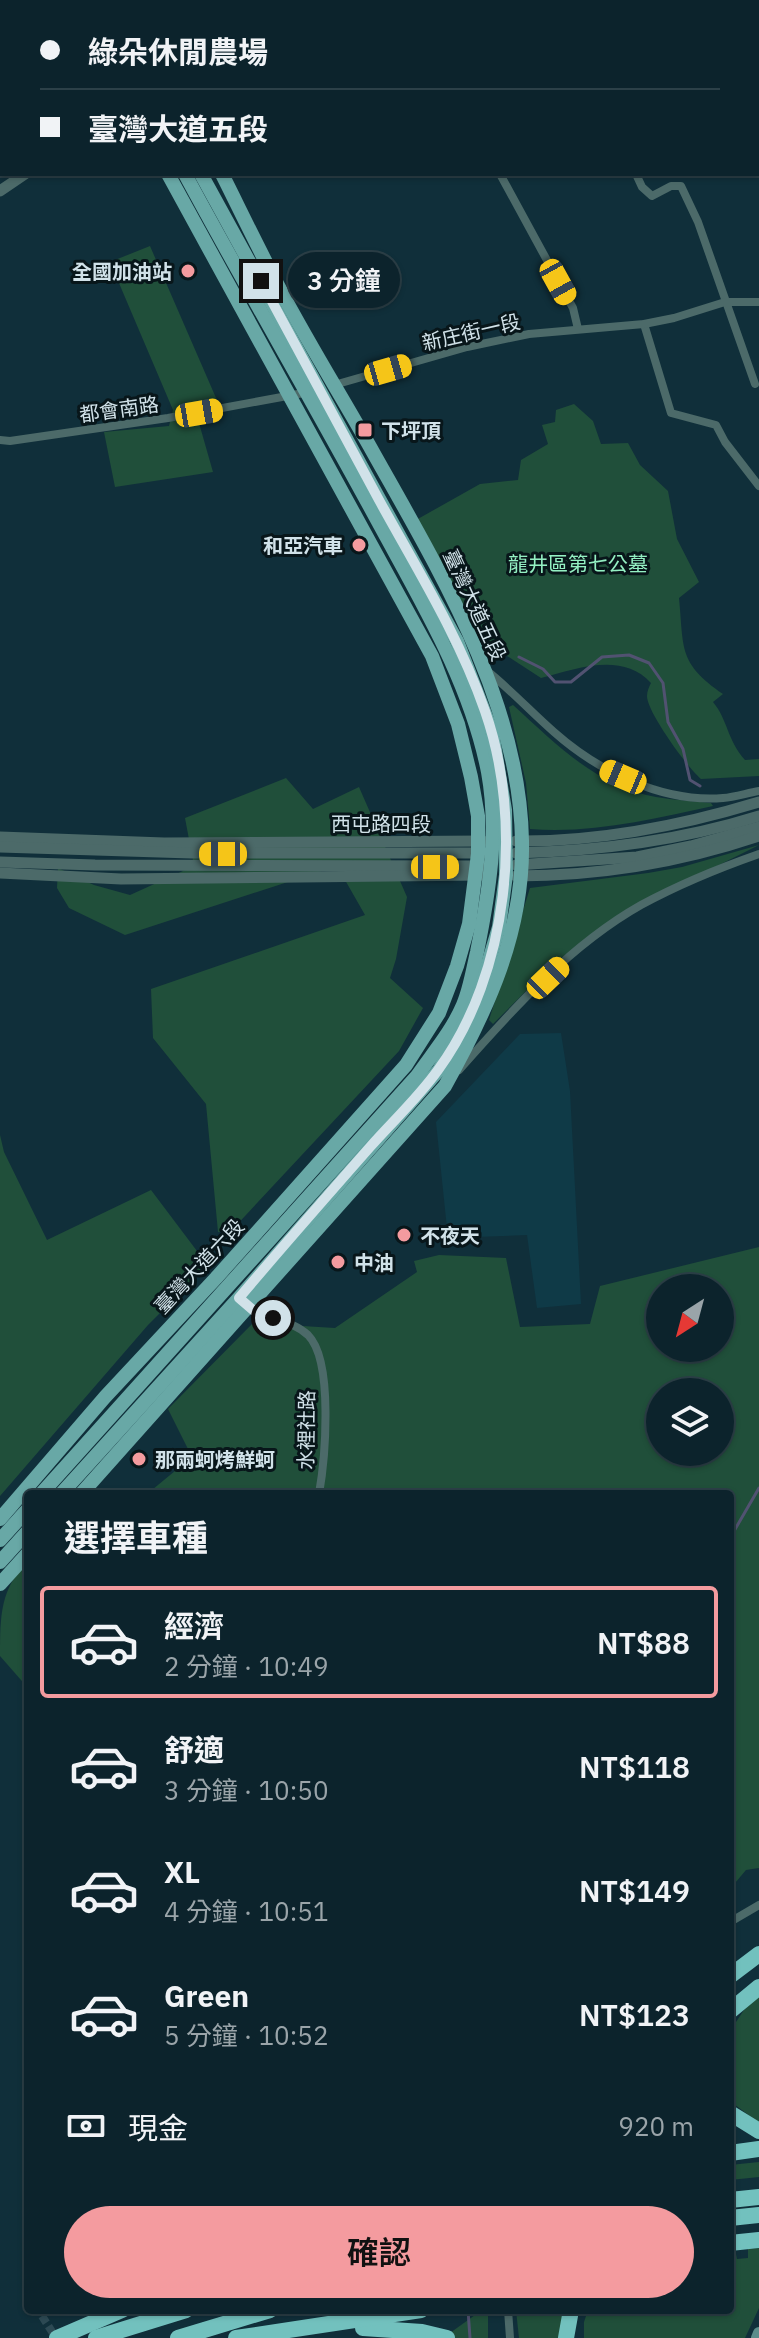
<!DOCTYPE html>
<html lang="zh-TW">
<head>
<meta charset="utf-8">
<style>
  :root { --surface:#0c232c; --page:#152b34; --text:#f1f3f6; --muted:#9aa4a9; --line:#2c4048; --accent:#f49b9f }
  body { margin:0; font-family:"IBM Plex Sans","Noto Sans TC",sans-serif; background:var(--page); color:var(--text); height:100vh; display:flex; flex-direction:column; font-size:30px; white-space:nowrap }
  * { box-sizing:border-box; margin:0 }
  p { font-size:26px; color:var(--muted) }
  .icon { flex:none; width:44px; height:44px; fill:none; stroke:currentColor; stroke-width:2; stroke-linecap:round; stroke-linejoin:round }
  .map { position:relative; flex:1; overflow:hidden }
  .sheet { position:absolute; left:24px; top:1490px; width:710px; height:824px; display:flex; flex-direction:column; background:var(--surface); border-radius:8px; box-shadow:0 2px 6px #0004,0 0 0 2px var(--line) }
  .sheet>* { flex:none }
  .banner { position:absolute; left:0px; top:0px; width:760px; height:176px; box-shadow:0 2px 6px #0004,0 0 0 2px var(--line); display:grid; align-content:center; height:176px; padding:0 40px; background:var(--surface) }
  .needle { width:52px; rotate:216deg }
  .controls { position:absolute; left:646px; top:1274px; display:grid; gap:16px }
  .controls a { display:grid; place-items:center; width:88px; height:88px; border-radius:50%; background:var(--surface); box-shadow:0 2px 6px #0004,0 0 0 2px var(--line); font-size:40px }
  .end { position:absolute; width:36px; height:36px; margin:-18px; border:10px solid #d1e2e9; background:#111; box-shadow:0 0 0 4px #111 }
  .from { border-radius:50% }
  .bubble { position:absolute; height:56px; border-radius:28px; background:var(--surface); box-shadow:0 2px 6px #0004,0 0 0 2px var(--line); font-size:26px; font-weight:600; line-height:56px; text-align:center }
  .car { position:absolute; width:24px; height:48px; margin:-24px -12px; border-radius:10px; box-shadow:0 0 6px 2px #0007; background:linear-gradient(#f5c518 24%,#345 0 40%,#f5c518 0 76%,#345 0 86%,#f5c518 0) }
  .banner b { display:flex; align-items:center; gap:28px; height:76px; font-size:30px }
  .banner b+b { border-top:2px solid var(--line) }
  .banner i { width:20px; height:20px; background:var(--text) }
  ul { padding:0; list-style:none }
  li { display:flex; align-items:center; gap:24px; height:112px; margin:0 16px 12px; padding:0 24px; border:4px solid transparent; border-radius:8px }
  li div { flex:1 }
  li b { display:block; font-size:30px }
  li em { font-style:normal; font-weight:600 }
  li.active { border-color:var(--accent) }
  li>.icon { width:72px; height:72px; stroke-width:1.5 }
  h2 { padding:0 40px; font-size:36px; line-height:96px }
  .pay { display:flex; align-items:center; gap:20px; height:88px; padding:0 40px; font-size:30px }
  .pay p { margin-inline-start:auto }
  .primary-button { display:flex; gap:16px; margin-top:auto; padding:16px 40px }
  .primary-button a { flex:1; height:92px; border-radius:48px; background:var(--accent); color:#111; font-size:32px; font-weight:600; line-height:92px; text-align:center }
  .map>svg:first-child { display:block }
  .built { fill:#0f3a47 }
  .green { fill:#204f3a; fill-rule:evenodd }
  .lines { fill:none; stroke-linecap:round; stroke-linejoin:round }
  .stream { stroke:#515271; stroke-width:3 }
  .minor-tunnel { stroke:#2d4a54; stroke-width:8; stroke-dasharray:8 4; stroke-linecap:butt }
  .minor { stroke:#4c6a69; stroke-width:8 }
  .tertiary { stroke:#4c6a69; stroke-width:11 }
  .secondary { stroke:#5c8d8b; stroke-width:12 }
  .primary { stroke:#68a8a6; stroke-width:14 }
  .motorway { stroke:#72c1be; stroke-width:16 }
  .route { stroke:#d1e2e9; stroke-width:10 }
  .poi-dot { fill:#f49b9f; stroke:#08161a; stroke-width:3 }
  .labels { text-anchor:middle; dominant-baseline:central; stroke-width:6; stroke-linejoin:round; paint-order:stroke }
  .poi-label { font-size:20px; font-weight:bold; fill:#d1e2e9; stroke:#08161a; text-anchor:start }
  .street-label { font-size:20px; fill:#d1e2e9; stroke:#08161a }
  .park-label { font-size:20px; fill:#94f0c3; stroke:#08161a }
</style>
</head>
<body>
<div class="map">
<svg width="759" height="2338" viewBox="0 0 759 2338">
  <rect width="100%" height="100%" fill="#102f3a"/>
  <polygon class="built" points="561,1033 570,1091 581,1304 537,1308 527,1235 448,1238 436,1122 520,1034"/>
  <g class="green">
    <polygon points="150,246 223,414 199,423 213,472 115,487 104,432 169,426 173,410 110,262"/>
    <path d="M574,404L593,421L601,444L628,443L640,465L668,491L677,539L699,582L679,598C684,649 678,663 723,694L713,702C728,720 727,740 745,760L759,759V776L701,779C687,767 647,712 647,696C647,691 649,687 651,683C622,651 576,669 541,678L504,654L492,657L416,520L480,484L518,480L521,460L548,444L542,425L555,422L556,410Z"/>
    <path d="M513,705C555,743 597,787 656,797C674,800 693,801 711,803L713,806C653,819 592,834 530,829L526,783L509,707Z"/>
    <polygon points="286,778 313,809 359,787 407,897 396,959 390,978 423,1008 399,1051 231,1231 218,1232 206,1104 153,1038 151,989 365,915 337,866 125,935 69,908 57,888 58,868 94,885 130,895 194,866 185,818"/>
    <polygon points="759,845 627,911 555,962 493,1024 489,1020 530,888 648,873 682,867"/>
    <polygon points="0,1135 4,1152 47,1240 151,1190 203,1259 199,1274 148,1325 0,1496"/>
    <path d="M759,1247V1868L746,1870L730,1889V1494H147L192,1457L168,1409L253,1323L335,1328L417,1272L414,1261L439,1255L506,1258L520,1327L590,1324L600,1286ZM660,1288H720V1348H660ZM660,1392H720V1452H660Z"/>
    <path d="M28,1561V1688L0,1656C0,1616 0,1589 28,1561Z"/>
    <polygon points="759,1996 759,2123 730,2101 730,2031 744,2010"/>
    <polygon points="759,2162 759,2177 730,2180 730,2165"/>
    <polygon points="759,2248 759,2308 745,2338 584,2338 584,2322 588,2310 730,2310 730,2249 735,2249 737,2259 748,2258 748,2249"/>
    <polygon points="482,2310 488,2310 488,2338 443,2338"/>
    <polygon points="516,2310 565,2310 560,2338 519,2338"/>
  </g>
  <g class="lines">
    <g class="stream">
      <polyline points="519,657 543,669 555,682 571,682 602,657 629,655 649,663 663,683 668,722 683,749 690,780 700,786"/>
      <polyline points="730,1538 759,1488"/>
      <polyline points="468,2310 470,2338"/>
    </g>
    <polyline class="minor-tunnel" points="42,2316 56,2338"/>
    <g class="minor">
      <polyline points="402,0 403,2"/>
      <polyline points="557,0 558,2"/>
      <polyline points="0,73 2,76"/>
      <polyline points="0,133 2,136"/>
      <polyline points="500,174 573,308 578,329"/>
      <polyline points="636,174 642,187 652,196 671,186 681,186 698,222 755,384"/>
      <polyline points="644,324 671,413 716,425 725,442 759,486"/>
      <polyline points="334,385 467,347 529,334 644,324 674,318 725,302 759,302"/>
      <polyline points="0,440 10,441 168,418 309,392"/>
      <path d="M486,670C510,689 531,712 554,732C598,771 662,803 723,798C735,797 747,793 759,791"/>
      <path d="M459,1070C512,1010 570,945 641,905C678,885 719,868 759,854"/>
      <path d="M247,1305C265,1319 291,1319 308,1335C334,1361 325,1460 319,1494"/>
      <polyline points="730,1922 759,1905"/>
      <polyline points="508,2310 510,2338"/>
    </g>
    <g class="tertiary">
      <polyline points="269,2 272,0"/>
      <polyline points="0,191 25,174"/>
      <polyline points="0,837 164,843 483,841"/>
      <path d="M516,841C600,842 680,826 759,802"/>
      <polyline points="0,847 191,853 483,853"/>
      <path d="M516,853C600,851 679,841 759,816"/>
      <polyline points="0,862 95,865 483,866"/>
      <polyline points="516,865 637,857 691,846 759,827"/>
      <polyline points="0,873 121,879 483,875"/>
      <path d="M516,876C598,876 682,862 759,836"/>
    </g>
    <polyline class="secondary" points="757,2338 759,2333"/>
    <g class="primary">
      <polyline points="73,0 74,2"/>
      <polyline points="92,0 93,2"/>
      <polyline points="106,0 107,2"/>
      <polyline points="123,0 125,2"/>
      <path d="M41,1494L417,1076C433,1053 452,1031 463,1005C470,989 473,969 477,952C489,893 499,832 488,772C471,685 424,606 382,529C318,410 249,293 185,174"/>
      <polyline points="61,1494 239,1298 439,1070 468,1017 482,984 499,927 506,875 505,810 492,732 457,641 201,174"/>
      <path d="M81,1494L445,1086C488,1009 524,931 522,841C520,700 436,565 369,445C340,394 309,344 282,293C261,254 242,214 222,174"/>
      <polyline points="0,1519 105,1397 216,1278 406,1065 439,1013 457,966 469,924 478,854 478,816 471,777 458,724 432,656 168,174"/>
      <polyline points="0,1540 28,1509"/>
      <polyline points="0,1562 28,1531"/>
      <polyline points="0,1584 28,1553"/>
    </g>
    <g class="motorway">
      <polyline points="730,1976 759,1954"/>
      <polyline points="730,2011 759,1987"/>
      <polyline points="730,2113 759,2131"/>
      <polyline points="730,2153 759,2149"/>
      <polyline points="730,2200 759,2197"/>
      <polyline points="730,2218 759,2215"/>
      <polyline points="730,2243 759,2240"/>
      <polyline points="363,2328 422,2332 447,2338"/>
      <polyline points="57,2338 122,2310"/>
      <polyline points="96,2338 186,2310"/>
      <polyline points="178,2338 270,2310"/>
      <polyline points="236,2338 421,2310"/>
      <polyline points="566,2338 571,2310"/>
    </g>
  </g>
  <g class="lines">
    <path class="route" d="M261,281C301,354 339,427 379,500C417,569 459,636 485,711C524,822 509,973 438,1070C418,1098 392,1122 370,1147C326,1197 282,1247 239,1298L253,1310L273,1318"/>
  </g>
  <g class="poi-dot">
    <circle cx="188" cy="271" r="8"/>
    <rect x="357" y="422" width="16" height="16" rx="4"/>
    <circle cx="359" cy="545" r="8"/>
    <circle cx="404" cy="1235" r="8"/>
    <circle cx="338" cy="1262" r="8"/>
    <circle cx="139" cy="1459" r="8"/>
  </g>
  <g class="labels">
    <g class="poi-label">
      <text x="172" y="271" text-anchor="end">全國加油站</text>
      <text x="381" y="430">下坪頂</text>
      <text x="343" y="545" text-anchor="end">和亞汽車</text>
      <text x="420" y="1235">不夜天</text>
      <text x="354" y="1262">中油</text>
      <text x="155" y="1459">那兩蚵烤鮮蚵</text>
    </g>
    <g class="street-label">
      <text transform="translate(471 332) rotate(-13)">新庄街一段</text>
      <text transform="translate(119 409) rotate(-8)">都會南路</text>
      <text transform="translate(475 605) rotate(65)">臺灣大道五段</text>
      <text x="381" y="823">西屯路四段</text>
      <text transform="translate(199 1266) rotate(-47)">臺灣大道六段</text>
      <text transform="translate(306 1430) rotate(-89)">水裡社路</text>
    </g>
    <g class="park-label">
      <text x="578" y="563">龍井區第七公墓</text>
    </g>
  </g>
</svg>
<div class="controls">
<a><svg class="needle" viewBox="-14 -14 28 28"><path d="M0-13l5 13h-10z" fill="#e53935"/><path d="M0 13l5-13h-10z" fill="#9aa4a9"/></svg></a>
<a><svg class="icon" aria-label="layers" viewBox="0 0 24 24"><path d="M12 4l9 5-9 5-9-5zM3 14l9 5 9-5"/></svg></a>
</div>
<i class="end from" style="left:273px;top:1318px"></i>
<i class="end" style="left:261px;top:281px"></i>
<div class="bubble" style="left:288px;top:252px;width:112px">3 分鐘</div>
<i class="car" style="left:558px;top:282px;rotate:151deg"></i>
<i class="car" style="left:388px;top:370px;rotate:74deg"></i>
<i class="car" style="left:199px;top:413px;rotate:80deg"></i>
<i class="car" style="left:623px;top:777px;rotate:293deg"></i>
<i class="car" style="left:223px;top:854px;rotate:270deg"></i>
<i class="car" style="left:435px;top:867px;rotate:90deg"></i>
<i class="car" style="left:548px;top:978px;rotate:46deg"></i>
<div class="banner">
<b><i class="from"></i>綠朵休閒農場</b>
<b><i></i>臺灣大道五段</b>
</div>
<section class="sheet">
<h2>選擇車種</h2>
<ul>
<li class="active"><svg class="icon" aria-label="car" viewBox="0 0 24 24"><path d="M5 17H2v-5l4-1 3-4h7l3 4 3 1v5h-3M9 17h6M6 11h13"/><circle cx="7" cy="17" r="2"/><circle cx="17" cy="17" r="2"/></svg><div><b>經濟</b><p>2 分鐘 · 10:49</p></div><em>NT$88</em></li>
<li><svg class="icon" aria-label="car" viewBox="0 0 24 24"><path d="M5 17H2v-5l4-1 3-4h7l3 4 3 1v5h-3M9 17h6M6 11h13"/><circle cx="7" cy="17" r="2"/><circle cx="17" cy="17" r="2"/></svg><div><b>舒適</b><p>3 分鐘 · 10:50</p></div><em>NT$118</em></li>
<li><svg class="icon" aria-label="car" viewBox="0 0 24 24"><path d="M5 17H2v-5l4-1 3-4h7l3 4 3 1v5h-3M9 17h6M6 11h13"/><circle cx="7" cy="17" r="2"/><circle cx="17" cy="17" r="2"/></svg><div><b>XL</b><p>4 分鐘 · 10:51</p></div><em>NT$149</em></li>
<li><svg class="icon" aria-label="car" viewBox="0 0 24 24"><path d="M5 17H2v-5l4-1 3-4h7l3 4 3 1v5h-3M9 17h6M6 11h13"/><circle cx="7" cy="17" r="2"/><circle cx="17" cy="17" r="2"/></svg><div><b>Green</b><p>5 分鐘 · 10:52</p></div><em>NT$123</em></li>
</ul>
<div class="pay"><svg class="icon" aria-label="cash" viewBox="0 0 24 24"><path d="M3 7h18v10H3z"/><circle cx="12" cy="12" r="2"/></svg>現金<p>920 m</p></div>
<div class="primary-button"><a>確認</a></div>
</section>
</div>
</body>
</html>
